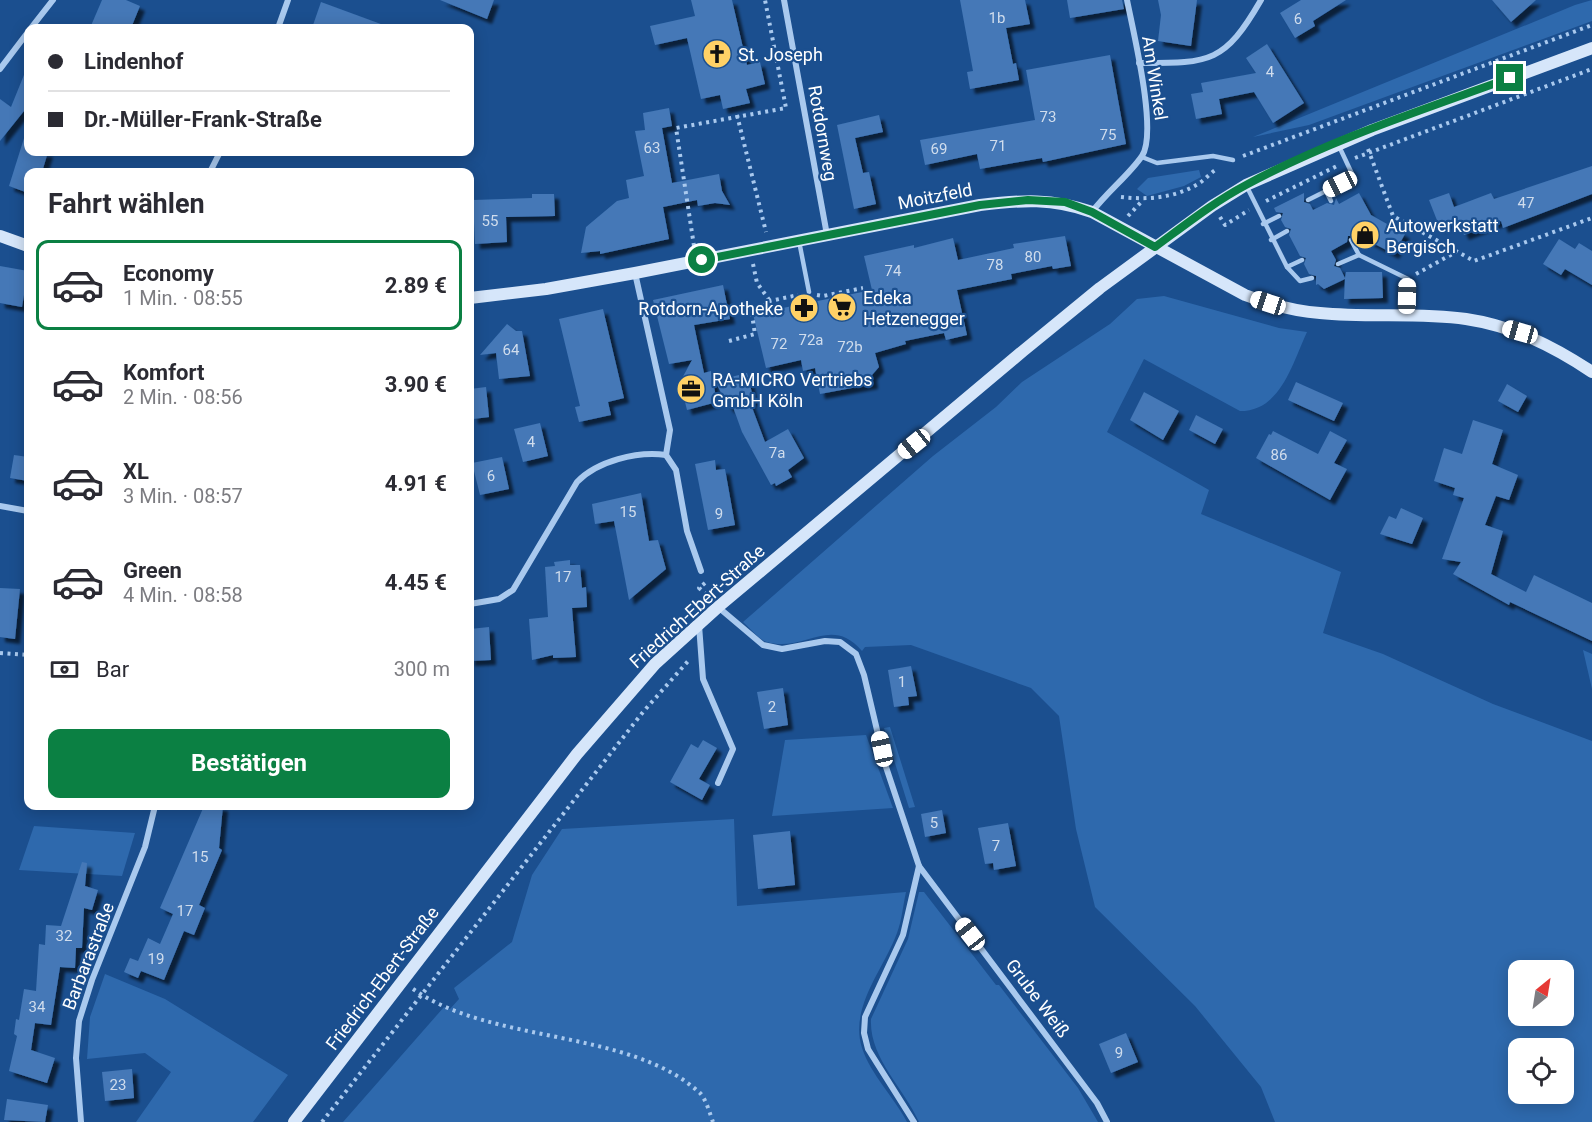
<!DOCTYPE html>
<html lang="de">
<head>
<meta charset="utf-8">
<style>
  :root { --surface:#fff; --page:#f7f7f7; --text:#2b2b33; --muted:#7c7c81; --line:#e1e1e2; --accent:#0b8043 }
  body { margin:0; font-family:Roboto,sans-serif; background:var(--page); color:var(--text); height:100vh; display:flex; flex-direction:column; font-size:22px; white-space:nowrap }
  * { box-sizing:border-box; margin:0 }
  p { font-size:20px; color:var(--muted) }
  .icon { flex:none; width:33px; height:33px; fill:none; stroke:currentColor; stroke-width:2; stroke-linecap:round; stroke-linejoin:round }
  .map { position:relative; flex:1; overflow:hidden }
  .panel { position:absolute; left:24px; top:168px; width:450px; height:642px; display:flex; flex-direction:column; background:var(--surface); border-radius:12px; box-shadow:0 3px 15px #0003 }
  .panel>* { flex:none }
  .hud { position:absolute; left:24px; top:24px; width:450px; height:132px; border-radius:12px; box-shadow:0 3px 15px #0003; display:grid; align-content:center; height:132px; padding:0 24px; background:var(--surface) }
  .needle { width:39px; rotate:30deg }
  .buttons { position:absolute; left:1508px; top:960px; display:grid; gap:12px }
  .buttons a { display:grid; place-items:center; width:66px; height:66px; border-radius:12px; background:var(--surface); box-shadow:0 3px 15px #0003; font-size:30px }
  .end { position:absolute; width:27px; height:27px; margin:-14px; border:8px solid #0b8043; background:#fff; box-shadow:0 0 0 3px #fff }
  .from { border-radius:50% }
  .car { position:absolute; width:18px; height:36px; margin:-18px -9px; border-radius:8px; box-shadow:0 0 4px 2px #0007; background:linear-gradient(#fff 24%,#345 0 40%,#fff 0 76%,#345 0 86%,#fff 0) }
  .hud b { display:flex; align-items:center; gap:21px; height:57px; font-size:22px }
  .hud b+b { border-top:2px solid var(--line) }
  .hud i { width:15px; height:15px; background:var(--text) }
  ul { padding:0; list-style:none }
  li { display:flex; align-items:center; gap:18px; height:90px; margin:0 12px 9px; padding:0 12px; border:3px solid transparent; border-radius:12px }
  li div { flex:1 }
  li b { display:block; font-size:22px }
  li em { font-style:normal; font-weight:700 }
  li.selected { border-color:var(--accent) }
  li>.icon { width:54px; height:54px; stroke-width:1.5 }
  h2 { padding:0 24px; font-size:27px; line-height:72px }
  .pay { display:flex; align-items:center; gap:15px; height:66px; padding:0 24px; font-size:22px }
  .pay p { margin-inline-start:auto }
  .primary-button { display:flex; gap:12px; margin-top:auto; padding:12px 24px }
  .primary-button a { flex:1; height:69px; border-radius:12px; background:var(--accent); color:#fff; font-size:24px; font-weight:700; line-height:69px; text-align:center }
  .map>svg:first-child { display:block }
  .green { fill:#2e69ad; fill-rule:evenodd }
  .building { fill:#4478b7; filter:url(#shadow) }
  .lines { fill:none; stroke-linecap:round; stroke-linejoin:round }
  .path { stroke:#a9c9ee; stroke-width:4; stroke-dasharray:3 4.5; stroke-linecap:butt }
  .lane { stroke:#a9c9ee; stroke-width:4.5 }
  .street { stroke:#a9c9ee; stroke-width:6 }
  .secondary { stroke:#d6e6fa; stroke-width:12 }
  .route { stroke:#0b8043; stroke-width:8 }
  .labels { text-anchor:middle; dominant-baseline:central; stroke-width:4.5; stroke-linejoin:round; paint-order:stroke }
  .number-label { font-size:15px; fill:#d0dded }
  .poi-label { font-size:18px; fill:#fff; stroke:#1b4f8f; text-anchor:start }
  .street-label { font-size:18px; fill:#fff; stroke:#1b4f8f }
</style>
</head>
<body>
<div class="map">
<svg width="1592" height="1122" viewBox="0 0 1592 1122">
  <defs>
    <filter id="shadow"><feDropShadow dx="5" dy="5" stdDeviation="1.5" flood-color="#0009"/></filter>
  </defs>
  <rect width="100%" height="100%" fill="#1b4f8f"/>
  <g class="green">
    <polygon points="1592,0 1592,21 1309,125 1253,137 1575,5"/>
    <polygon points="1199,170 1201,177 1184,186 1147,196 1137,189 1148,178"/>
    <path d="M1164,296L1279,328L1307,332C1292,364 1281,411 1240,411L1144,359L1107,432L1209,490L1201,514L1341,572L1323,633L1383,654L1493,704L1592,741V1122H1275L1261,1087L1195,1006L1095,907L1076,829L1059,716L1031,688L911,645L865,647L862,651C831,614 804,653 767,642C759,640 749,627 743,622L933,456L996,407L1022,382L1110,324L1137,299ZM1518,970H1563V1016H1518ZM1518,1048H1563V1094H1518Z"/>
    <polygon points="1583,650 1592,654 1592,689"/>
    <polygon points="890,727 915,807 909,808 884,728"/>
    <polygon points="866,735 893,808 772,816 785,740"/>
    <path d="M734,819L737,906L906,892C903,905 902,920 897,933C884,969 849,1007 862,1048C871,1075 894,1097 907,1122H343L444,1007L450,1009L459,999L454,988L512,942L532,875L562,829Z"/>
    <polygon points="34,826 135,833 122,876 19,870"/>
    <path d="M919,892H924L996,985H999L1078,1088L1098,1122H919C904,1088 869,1058 871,1019L908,939Z"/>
    <polygon points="105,974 165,999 288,1075 253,1122 136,1122 171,1072 145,1053 87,1059 90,1017"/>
  </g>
  <g class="building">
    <polygon points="102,0 126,0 140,6 131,28 90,28"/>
    <polygon points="440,0 494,0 487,19"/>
    <polygon points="691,0 732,0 747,65 760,62 765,84 746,89 750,103 723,109 720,95 701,99 687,38 655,45 650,26 695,16"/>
    <polygon points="960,0 1025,0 1030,24 1006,28 1013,64 1016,63 1019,80 970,89 967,72 973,71"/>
    <polygon points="1067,0 1122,0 1124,9 1070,18"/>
    <polygon points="1158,0 1197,0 1191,46 1158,41 1161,15"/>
    <polygon points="1301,0 1346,0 1313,21 1315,26 1295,38 1280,13"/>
    <polygon points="1492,0 1536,0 1511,22"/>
    <polygon points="321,2 389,27 389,28 312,28"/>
    <polygon points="1267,44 1304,103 1273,123 1254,92 1219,99 1222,114 1196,119 1191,94 1203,92 1201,83 1256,73 1246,58"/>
    <polygon points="1110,55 1126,144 1043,162 1042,158 980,169 977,154 925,165 920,140 1035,120 1026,70"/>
    <polygon points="28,65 28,106 0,141 0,99 11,107"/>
    <polygon points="669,108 672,126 662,128 672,183 719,174 722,191 730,205 715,203 698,206 697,200 663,207 669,239 600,254 600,251 581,253 586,227 617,201 629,198 626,180 644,176 635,131 645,130 643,113"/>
    <polygon points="879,115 883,132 855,138 863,173 869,172 876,204 854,209 837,125"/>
    <polygon points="25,135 28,135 28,152 48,152 42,172 28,172 28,193 9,186"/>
    <polygon points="1592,166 1592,194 1503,228 1501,221 1464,235 1458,221 1440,228 1429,200 1449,193 1454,207 1491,193 1494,199"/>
    <polygon points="1304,193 1304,202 1310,204 1313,210 1327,203 1334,205 1336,198 1339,204 1359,193 1371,215 1405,234 1394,254 1359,236 1348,236 1347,242 1331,251 1336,260 1334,266 1340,268 1345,278 1346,272 1382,272 1383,298 1344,299 1345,279 1324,289 1318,284 1316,285 1316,276 1309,274 1304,264 1306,258 1300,256 1289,235 1291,229 1285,227 1281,220 1283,213 1276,212 1274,208"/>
    <polygon points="532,194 554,194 555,216 506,217 507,242 475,244 473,200 532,198"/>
    <polygon points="1065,236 1071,266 1053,269 1052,266 1011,274 1012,279 957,290 967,335 946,340 944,333 905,341 906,344 875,353 879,367 872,375 873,384 820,394 815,368 803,371 801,360 766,368 753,314 872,290 864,256 914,245 914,248 953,238 958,260 1014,248 1013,244"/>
    <polygon points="1559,239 1575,249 1579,243 1592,251 1592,285 1565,269 1561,275 1543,264"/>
    <polygon points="0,266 28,271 22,307 0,303"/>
    <polygon points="723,285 730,319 694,325 704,373 711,371 717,402 687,410 680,382 692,360 669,364 653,300"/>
    <polygon points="603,309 624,398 608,402 611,415 579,422 575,407 580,406 559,319"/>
    <polygon points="507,324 516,331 522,331 530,376 499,379 496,353 480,355"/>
    <polygon points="747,373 754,401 750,402 765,442 788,429 804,458 788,470 792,477 776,486 775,483 771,485 742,432 733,407 729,408 715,381"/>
    <polygon points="1296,382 1343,403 1334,421 1288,400"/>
    <polygon points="1507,384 1527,396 1518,412 1498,401"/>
    <polygon points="486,387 489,417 473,419 470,389"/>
    <polygon points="1144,392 1179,411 1163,440 1130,420"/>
    <polygon points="1196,415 1223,429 1215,444 1189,430"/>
    <polygon points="1473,420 1503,430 1492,464 1518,475 1509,500 1496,496 1485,525 1503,531 1491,574 1526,592 1534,575 1592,603 1592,641 1510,602 1509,605 1453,574 1461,562 1442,559 1464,498 1453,495 1455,488 1434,481 1444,448 1462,454"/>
    <polygon points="540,423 548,456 523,462 514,429"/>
    <polygon points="1273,431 1318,454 1330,431 1347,440 1334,463 1347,469 1330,500 1256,458 1269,434 1271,435"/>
    <polygon points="14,455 28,457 28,481 10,478"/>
    <polygon points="502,457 509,489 480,495 472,463"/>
    <polygon points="715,460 716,470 725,469 735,525 708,530 695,464"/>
    <polygon points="641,493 649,541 658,540 666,569 629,600 614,521 595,524 592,504"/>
    <polygon points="1401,508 1423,518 1412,544 1380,534 1389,516 1396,519"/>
    <polygon points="570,560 570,565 580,565 582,588 586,587 587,607 572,608 576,657 553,658 553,655 532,660 529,619 548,617 545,567 555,566 554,562"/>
    <polygon points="0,588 20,589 15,639 0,637"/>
    <polygon points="489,627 491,660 470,661 470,629"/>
    <polygon points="911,666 917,696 908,697 909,705 894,707 888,670"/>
    <polygon points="783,688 788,725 764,729 757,692"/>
    <polygon points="703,740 717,748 699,779 710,785 702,800 670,782 691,744 698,748"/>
    <polygon points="204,806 223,806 219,848 222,850 199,905 205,908 194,935 184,931 164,980 141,971 138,978 124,972 130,958 138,961 148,938 160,944 173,914 160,908"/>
    <polygon points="942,810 946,833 925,837 921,814"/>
    <polygon points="1008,823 1016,866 994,870 993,863 985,864 978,828"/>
    <polygon points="790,831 795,885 758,889 753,835"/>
    <polygon points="82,862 87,863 85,886 98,890 92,910 84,908 82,948 76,948 75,968 60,967 51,1025 35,1023 31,1050 55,1058 47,1083 9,1071 17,1036 14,1034 16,1019 19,1020 24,989 36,991 39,944 45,945 46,925 61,926"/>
    <polygon points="1126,1033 1138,1062 1111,1073 1099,1044"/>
    <polygon points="132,1069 134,1098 105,1101 102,1072"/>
    <polygon points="7,1099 48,1105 45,1122 4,1120"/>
  </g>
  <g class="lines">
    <g class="path">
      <polyline points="737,115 766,232"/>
      <polyline points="1368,149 1393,216 1474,261 1592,218"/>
      <polyline points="1243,156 1592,25"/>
      <polyline points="1355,158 1592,69"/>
      <path d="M1121,197C1147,200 1175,198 1198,184C1205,180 1210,173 1217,169"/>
      <polyline points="1266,201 1337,166"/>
      <polyline points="1128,216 1143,200"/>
      <polyline points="1220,217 1225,225 1249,210"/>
      <polyline points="694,246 676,128 786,108 765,0"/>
      <polyline points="753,264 757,283 770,301"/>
      <polyline points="1416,274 1456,252"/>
      <polyline points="817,295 823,296 863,288"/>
      <polyline points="729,341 755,334 752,315 770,301 798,295"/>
      <polyline points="705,583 699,588 708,596"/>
      <polyline points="0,653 28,655"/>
      <path d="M413,989C493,1045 629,1028 700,1093C706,1099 710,1114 713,1122"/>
      <polyline points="322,1122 643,712 689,660"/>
    </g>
    <g class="lane">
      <polyline points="1142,157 1157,163 1213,156 1233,160"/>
      <polyline points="1247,187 1287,267 1302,260"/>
      <polyline points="1308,200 1326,191"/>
      <polyline points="1331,201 1326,191 1354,178 1338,144"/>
      <polyline points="1263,224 1279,216"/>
      <polyline points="1271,240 1287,231"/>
      <polyline points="1351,240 1359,255 1408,279 1409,313"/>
      <polyline points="799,241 809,292"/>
      <polyline points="1338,264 1359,255"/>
      <polyline points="1287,267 1300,281 1312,278"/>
    </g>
    <g class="street">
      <polyline points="784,0 827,235"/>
      <polyline points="31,28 53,0"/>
      <polyline points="278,28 288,0"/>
      <path d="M1139,63C1210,63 1224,64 1261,0"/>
      <polyline points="0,69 28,32"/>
      <polyline points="210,172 220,152"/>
      <path d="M1092,212C1107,192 1129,175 1142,156C1158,132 1133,31 1127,0"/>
      <polyline points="635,273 670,430 666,455 676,470 687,531 701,571"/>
      <polyline points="0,506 28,511"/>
      <path d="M470,604L499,599L513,590L577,482C597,461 637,451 666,455"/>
      <polyline points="718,607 763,645 782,649 825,641 840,642 856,654 864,675 885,764 919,866 1097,1103 1107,1122"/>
      <polyline points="699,625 703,679 733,749 718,783"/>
      <polyline points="81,1122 76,1058 79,1021 92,980 145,847 155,806"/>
      <polyline points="914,1122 868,1049 864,1033 865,1017 903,935 919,866"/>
    </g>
    <g class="secondary">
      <polyline points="0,236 28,246"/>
      <path d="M470,298L546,289L635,273L980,205C1022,200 1052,198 1092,212L1245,295C1269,304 1294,311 1320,313C1369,318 1418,312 1466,319C1513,326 1553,346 1592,372"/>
      <polyline points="294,1122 577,754 655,664 718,607 1023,351 1100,288 1212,206 1246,185 1372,130 1592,48"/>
    </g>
  </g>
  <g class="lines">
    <path class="route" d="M702,260L980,205L1028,200L1065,202L1092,212L1155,247C1185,225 1214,202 1246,185C1329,140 1422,110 1510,78"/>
  </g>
  <defs>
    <g id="church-disc" transform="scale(1.5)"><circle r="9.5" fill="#ffd166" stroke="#1b4f8f"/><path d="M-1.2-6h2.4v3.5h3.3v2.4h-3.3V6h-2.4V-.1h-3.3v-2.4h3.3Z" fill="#111"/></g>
    <g id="shop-disc" transform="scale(1.5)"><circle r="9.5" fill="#ffd166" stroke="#1b4f8f"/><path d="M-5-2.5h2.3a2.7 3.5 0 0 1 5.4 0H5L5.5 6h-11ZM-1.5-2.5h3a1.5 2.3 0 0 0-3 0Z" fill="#111"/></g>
    <g id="supermarket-disc" transform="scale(1.5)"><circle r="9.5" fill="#ffd166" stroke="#1b4f8f"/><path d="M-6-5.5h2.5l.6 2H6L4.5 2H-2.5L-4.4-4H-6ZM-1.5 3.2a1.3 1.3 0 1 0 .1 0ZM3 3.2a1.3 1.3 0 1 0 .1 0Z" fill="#111"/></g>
    <g id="pharmacy-disc" transform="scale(1.5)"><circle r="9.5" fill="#ffd166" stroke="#1b4f8f"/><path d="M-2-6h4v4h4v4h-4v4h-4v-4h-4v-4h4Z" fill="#111"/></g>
    <g id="office-disc" transform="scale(1.5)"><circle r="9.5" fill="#ffd166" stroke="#1b4f8f"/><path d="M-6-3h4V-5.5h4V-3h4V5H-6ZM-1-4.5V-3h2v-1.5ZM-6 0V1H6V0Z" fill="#111"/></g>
  </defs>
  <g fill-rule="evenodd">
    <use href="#church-disc" x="717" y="54"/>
    <use href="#shop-disc" x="1365" y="235"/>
    <use href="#supermarket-disc" x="842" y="307"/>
    <use href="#pharmacy-disc" x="804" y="308"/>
    <use href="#office-disc" x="691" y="389"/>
  </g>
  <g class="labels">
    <g class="number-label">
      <text x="997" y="18">1b</text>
      <text x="1298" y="19">6</text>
      <text x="1270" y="72">4</text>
      <text x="1048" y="117">73</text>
      <text x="1108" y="135">75</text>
      <text x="998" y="146">71</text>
      <text x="652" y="148">63</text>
      <text x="939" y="149">69</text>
      <text x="1526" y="203">47</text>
      <text x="490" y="221">55</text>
      <text x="1033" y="257">80</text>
      <text x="995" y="265">78</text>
      <text x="893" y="271">74</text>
      <text x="811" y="340">72a</text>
      <text x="779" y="344">72</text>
      <text x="850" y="347">72b</text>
      <text x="511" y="350">64</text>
      <text x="531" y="442">4</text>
      <text x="777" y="453">7a</text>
      <text x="1279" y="455">86</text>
      <text x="491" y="476">6</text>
      <text x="628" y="512">15</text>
      <text x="719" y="514">9</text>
      <text x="563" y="577">17</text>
      <text x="902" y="682">1</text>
      <text x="772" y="707">2</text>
      <text x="934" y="823">5</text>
      <text x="996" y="846">7</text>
      <text x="200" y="857">15</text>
      <text x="185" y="911">17</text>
      <text x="64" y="936">32</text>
      <text x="156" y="959">19</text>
      <text x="37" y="1007">34</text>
      <text x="1119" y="1053">9</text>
      <text x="118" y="1085">23</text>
    </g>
    <g class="poi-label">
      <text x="738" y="54">St. Joseph</text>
      <text x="1386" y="225">Autowerkstatt<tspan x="1386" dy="21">Bergisch</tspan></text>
      <text x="863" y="297">Edeka<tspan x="863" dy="21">Hetzenegger</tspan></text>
      <text x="783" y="308" text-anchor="end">Rotdorn-Apotheke</text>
      <text x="712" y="379">RA-MICRO Vertriebs<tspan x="712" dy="21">GmbH Köln</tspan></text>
    </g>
    <g class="street-label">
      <text transform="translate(1155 78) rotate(81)">Am Winkel</text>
      <text transform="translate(823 133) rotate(80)">Rotdornweg</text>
      <text transform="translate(935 196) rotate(-11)">Moitzfeld</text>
      <text transform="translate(697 606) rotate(-42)">Friedrich-Ebert-Straße</text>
      <text transform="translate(88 956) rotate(-69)">Barbarastraße</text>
      <text transform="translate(382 978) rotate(-53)">Friedrich-Ebert-Straße</text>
      <text transform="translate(1038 998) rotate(53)">Grube Weiß</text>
    </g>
  </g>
</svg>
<div class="buttons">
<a><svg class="needle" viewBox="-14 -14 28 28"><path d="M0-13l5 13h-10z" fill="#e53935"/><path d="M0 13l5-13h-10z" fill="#7c7c81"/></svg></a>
<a><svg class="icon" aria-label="locate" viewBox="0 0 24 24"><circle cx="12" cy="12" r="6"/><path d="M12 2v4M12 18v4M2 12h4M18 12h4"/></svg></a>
</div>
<i class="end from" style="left:702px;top:260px"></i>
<i class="end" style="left:1510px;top:78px"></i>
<i class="car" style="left:1340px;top:184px;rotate:244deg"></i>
<i class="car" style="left:1407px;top:296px;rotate:1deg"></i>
<i class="car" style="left:1268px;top:303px;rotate:288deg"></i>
<i class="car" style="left:1520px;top:332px;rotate:286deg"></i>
<i class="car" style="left:914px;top:444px;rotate:231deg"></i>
<i class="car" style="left:882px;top:749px;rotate:348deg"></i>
<i class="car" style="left:970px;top:934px;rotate:322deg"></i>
<div class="hud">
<b><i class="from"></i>Lindenhof</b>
<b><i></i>Dr.-Müller-Frank-Straße</b>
</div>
<section class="panel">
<h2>Fahrt wählen</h2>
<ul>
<li class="selected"><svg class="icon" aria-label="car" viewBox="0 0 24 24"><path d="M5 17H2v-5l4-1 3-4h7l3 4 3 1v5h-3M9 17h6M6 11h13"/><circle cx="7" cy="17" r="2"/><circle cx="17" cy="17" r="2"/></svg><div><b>Economy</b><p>1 Min. · 08:55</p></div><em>2.89 €</em></li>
<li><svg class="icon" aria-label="car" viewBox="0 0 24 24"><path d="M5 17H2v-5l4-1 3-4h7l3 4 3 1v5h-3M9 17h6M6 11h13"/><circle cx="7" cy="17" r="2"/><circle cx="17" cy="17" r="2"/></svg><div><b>Komfort</b><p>2 Min. · 08:56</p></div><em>3.90 €</em></li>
<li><svg class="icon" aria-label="car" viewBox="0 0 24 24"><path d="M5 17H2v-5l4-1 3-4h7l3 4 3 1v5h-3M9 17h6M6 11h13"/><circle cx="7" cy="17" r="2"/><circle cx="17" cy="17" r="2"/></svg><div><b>XL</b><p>3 Min. · 08:57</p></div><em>4.91 €</em></li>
<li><svg class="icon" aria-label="car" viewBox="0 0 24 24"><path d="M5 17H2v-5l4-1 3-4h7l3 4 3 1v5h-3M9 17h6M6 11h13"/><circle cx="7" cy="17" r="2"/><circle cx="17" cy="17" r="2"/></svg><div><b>Green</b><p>4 Min. · 08:58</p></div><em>4.45 €</em></li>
</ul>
<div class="pay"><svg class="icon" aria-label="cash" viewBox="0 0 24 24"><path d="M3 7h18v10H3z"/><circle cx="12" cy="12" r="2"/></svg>Bar<p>300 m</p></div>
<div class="primary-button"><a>Bestätigen</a></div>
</section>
</div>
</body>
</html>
